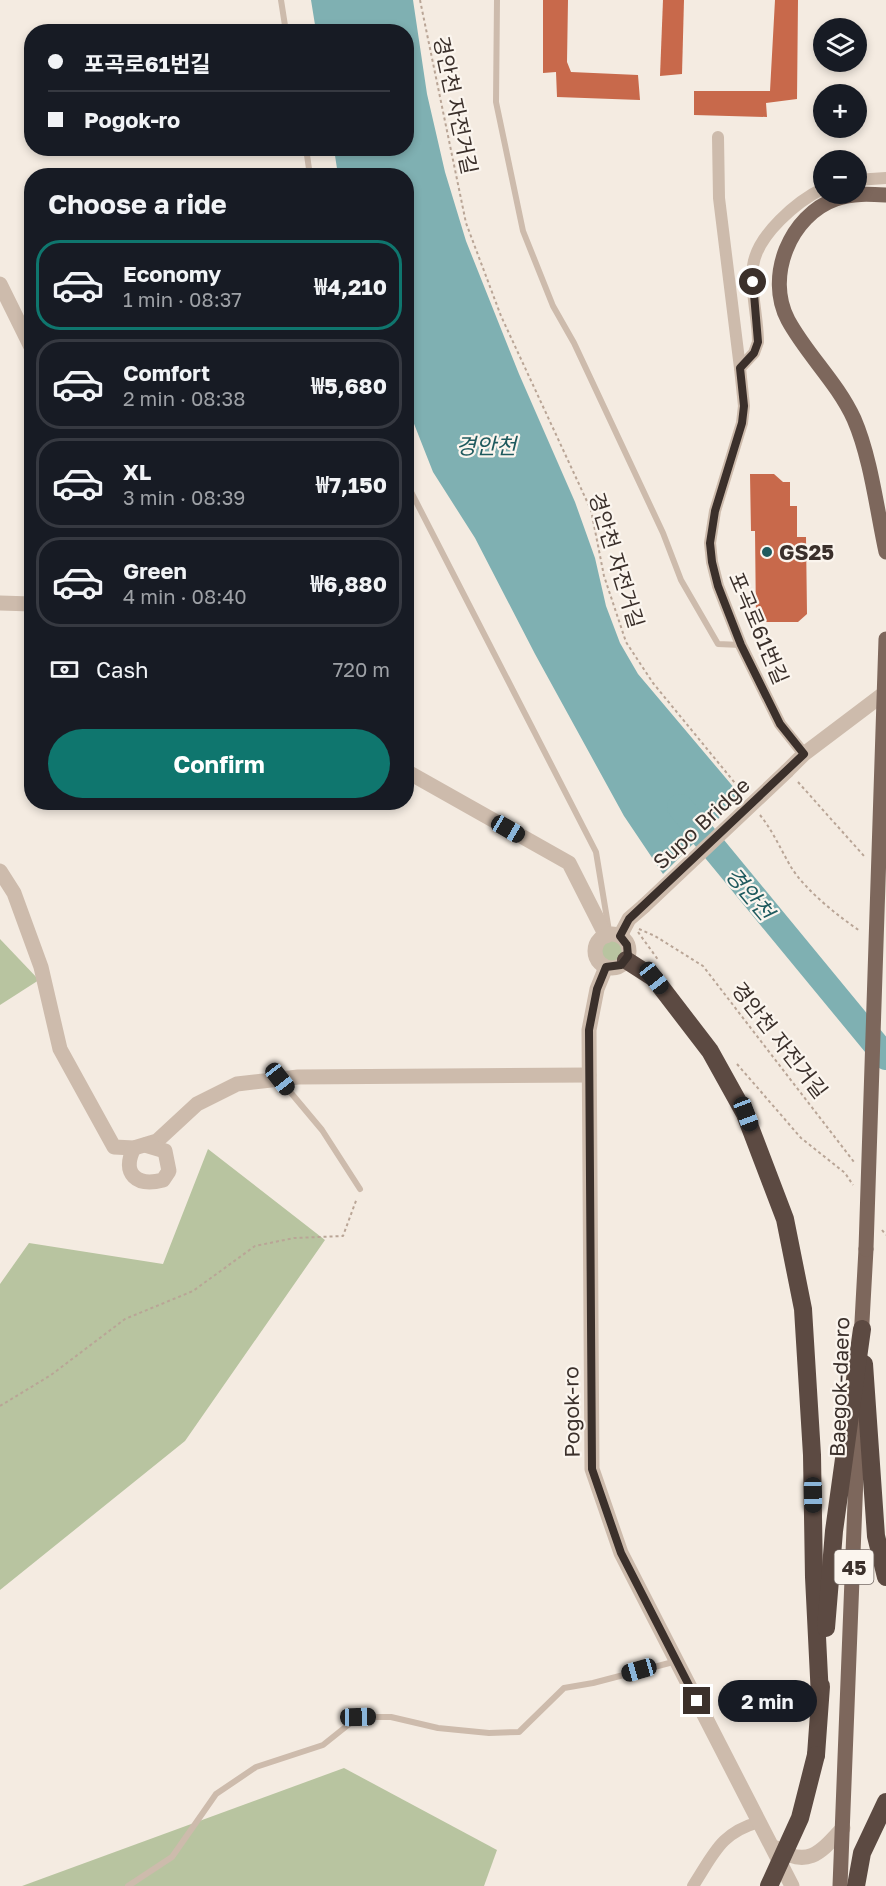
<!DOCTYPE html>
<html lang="en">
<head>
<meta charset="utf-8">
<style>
  :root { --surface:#171b24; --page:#20242c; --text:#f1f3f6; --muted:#9ea1a6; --line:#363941; --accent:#0f766e }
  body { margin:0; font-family:"Golos Text","Noto Sans KR",sans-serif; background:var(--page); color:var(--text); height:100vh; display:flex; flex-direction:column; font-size:22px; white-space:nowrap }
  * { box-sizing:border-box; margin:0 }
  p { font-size:20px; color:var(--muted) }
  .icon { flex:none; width:33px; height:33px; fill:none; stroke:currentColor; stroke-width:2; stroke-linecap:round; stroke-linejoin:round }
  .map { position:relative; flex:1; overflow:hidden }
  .sheet { position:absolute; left:24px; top:168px; width:390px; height:642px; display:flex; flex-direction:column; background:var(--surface); border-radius:24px; box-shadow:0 3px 9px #0003 }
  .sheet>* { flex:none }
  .top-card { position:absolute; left:24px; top:24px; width:390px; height:132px; border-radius:24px; box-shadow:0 3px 9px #0003; display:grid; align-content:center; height:132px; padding:0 24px; background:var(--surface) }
  .controls { position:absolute; left:813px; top:18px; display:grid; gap:12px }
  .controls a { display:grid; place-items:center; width:54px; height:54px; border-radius:50%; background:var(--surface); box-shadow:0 3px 9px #0003; font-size:30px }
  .end { position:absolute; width:27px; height:27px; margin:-14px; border:8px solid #3b302b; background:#fff; box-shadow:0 0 0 3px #fff }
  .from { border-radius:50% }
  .bubble { position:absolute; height:42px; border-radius:21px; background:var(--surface); box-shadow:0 3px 9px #0003; font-size:20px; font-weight:700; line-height:42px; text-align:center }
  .car { position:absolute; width:18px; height:36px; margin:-18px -9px; border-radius:8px; box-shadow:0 0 4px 2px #0007; background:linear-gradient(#222 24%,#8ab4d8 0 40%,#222 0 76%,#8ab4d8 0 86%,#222 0) }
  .top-card b { display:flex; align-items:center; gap:21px; height:57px; font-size:22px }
  .top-card b+b { border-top:2px solid var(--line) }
  .top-card i { width:15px; height:15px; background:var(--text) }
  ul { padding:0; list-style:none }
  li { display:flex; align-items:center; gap:18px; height:90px; margin:0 12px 9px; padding:0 12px; border:3px solid var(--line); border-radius:24px }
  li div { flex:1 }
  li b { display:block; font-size:22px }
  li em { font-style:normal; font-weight:700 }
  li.active { border-color:var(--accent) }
  li>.icon { width:54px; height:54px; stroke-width:1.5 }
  h2 { padding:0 24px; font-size:27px; line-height:72px }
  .pay { display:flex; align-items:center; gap:15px; height:66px; padding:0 24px; font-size:22px }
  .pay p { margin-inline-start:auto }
  .primary-button { display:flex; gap:12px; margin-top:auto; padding:12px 24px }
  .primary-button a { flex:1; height:69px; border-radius:36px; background:var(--accent); color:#fff; font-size:24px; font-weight:700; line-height:69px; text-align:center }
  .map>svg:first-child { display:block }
  .green { fill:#b8c4a0 }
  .water { fill:#7fb0b2 }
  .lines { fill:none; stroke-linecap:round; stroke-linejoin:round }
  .river { stroke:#7fb0b2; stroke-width:26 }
  .building { fill:#c8694b }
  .path { stroke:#b9a596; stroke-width:2; stroke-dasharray:3 3; stroke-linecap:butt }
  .service { stroke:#cdbbac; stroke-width:6 }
  .minor { stroke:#cdbbac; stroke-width:12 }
  .tertiary { stroke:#cdbbac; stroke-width:15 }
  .primary { stroke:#7d675c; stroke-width:15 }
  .motorway { stroke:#5c4a42; stroke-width:18 }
  .tertiary-bridge { stroke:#cdbbac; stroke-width:15 }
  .primary-bridge { stroke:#7d675c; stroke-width:15 }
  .motorway-bridge { stroke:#5c4a42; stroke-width:18 }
  .route { stroke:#3b302b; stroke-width:8 }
  .poi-dot { fill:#1f5a5e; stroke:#fbf5ee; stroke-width:2 }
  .labels { text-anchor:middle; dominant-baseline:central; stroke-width:4.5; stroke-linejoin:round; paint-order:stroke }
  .shield { fill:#fbf5ee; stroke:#756b66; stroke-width:1.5 }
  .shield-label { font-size:20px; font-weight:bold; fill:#3b302b }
  .street-label { font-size:21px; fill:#3b302b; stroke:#fbf5ee }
  .poi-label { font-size:21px; font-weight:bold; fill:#3b302b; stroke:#fbf5ee; text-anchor:start }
  .water-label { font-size:22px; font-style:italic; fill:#1f5a5e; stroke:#fbf5ee }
</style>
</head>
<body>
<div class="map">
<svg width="886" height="1886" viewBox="0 0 886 1886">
  <rect width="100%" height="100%" fill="#f4ebe1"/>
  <g class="green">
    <polygon points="0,939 39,980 0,1005"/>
    <circle cx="612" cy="951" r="11"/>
    <polygon points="208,1149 325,1240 185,1441 0,1590 0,1284 29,1243 163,1264"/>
    <polygon points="344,1768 497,1850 484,1886 22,1886"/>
  </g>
  <polygon class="water" points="311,0 413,0 427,94 445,172 466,241 519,374 575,502 595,558 606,606 620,643 638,674 741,796 663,874 624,816 535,654 475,538 433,472 407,406 406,176 338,175 334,149 406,148 406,32 316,31"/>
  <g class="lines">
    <polyline class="river" points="680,807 886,1057"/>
  </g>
  <g class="building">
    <polygon points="543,0 568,0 567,62 571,72 638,75 640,100 557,97 556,72 543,73"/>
    <polygon points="663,0 684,0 682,74 660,76"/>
    <polygon points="775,0 798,0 797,99 766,103 767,117 694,115 694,91 770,91"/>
    <polygon points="750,474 774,474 783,482 790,482 790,506 797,506 797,537 806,537 807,614 798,622 756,622 755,531 751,531"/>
  </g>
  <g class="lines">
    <g class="path">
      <polyline points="420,0 466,223 501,316 591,510 604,576 626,642 653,683 744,794"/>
      <polyline points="798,782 864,856"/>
      <path d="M760,815C773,831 781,850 791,867C806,891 838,916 860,931"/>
      <polyline points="639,929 655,936 703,966 854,1162"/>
      <polyline points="638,932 659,961"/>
      <polyline points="737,1064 801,1138 845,1173 853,1185"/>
      <polyline points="882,1230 886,1235"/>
      <polyline points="0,1406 51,1375 125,1319 193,1291 255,1246 294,1238 343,1236 357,1198"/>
    </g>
    <g class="service">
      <polyline points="281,0 286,32"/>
      <polyline points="497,0 496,102 523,231 553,306 574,343 663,533 681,580 718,644 741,645"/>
      <polyline points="306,148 310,176"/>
      <polyline points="406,482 596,852 609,931"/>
      <polyline points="281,1081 322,1130 360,1189"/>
      <polyline points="128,1886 172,1857 216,1794 256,1767 323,1745 358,1717 391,1717 438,1728 489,1733 519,1732 564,1688 593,1683 677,1661"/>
    </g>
    <g class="minor">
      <polyline points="718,137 719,198 740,368"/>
      <polyline points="856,180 886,178"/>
      <path d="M804,754L780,724L741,645L718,586L712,562L710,543L715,511L742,423L744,406L740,368L754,353L758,342C758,317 750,291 753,266C757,235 797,201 824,188"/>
      <path d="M693,1886C714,1854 720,1833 759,1822"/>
    </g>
    <g class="tertiary">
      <polyline points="0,284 32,349"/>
      <polyline points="0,603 32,604"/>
      <polyline points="406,771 569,863 606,936"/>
      <polyline points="787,771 804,754 886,692"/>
      <polyline points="0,871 14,893 41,967 60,1049 114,1147 134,1148 157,1141 197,1104 237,1084 298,1077 589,1075"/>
      <circle cx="612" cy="951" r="17"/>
      <polyline points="620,936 629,919 644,906"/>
      <polyline points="606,967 597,989 589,1030 592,1469 621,1553 792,1886"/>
      <path d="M134,1148C121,1174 137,1187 163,1180L169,1171L165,1151L145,1145"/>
      <path d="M776,1848C808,1869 821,1852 843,1828"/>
    </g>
    <g class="primary">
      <path d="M886,195C869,194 853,193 836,199C790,215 765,277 788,320C807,355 837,382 854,419C871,458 877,511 886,552"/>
      <polyline points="861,1340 866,1249"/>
      <polyline points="840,1886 859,1400"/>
    </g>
    <g class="motorway">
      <polyline points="626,960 654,978 710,1051 745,1114 785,1219 803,1309 812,1455 814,1577 820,1697"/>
      <polyline points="864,1364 876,1536 886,1577"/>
      <polyline points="826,1628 834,1531 862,1329"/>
      <polyline points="816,1755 821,1686"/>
      <polyline points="856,1886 862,1853 886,1802"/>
    </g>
    <polyline class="tertiary-bridge" points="644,906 787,771"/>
    <polyline class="primary-bridge" points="866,1249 886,639"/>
    <polyline class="motorway-bridge" points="769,1886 800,1818 816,1755"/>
  </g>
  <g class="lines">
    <polyline class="route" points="697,1701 621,1553 592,1469 589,1030 597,989 606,967 621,965 628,956 627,945 620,936 629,919 804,754 780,724 741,645 718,586 712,562 710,543 715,511 742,423 744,406 740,368 754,353 758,342 753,282"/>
  </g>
  <circle class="poi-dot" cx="767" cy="552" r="6"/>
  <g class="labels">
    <rect class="shield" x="834.5" y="1550" width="39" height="34" rx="4.5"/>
    <g class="shield-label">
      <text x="854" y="1567">45</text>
    </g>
    <g class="street-label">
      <text transform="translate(456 105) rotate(78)">경안천 자전거길</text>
      <text transform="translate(617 560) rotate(73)">경안천 자전거길</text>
      <text transform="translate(759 628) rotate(67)">포곡로61번길</text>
      <text transform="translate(701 823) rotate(-43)">Supo Bridge</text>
      <text transform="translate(780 1040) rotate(52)">경안천 자전거길</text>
      <text transform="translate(839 1387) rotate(-88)">Baegok-daero</text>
      <text transform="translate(571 1412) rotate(-91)">Pogok-ro</text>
    </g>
    <g class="poi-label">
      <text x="779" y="552">GS25</text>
    </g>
    <g class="water-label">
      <text x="486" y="445">경안천</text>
      <text transform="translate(750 893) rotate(50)">경안천</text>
    </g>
  </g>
</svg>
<div class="controls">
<a><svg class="icon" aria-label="layers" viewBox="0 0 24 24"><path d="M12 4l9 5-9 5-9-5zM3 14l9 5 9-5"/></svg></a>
<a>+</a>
<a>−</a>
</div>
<i class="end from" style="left:753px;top:282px"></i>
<i class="end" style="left:697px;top:1701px"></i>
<div class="bubble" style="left:718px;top:1680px;width:99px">2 min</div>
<i class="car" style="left:508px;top:829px;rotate:120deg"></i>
<i class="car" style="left:654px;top:978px;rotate:142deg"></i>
<i class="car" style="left:280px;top:1079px;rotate:142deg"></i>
<i class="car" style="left:746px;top:1114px;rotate:159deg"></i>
<i class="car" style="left:813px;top:1495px;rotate:179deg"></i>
<i class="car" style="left:639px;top:1670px;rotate:254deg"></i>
<i class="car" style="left:358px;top:1717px;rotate:89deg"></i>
<div class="top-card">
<b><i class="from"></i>포곡로61번길</b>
<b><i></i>Pogok-ro</b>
</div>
<section class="sheet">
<h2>Choose a ride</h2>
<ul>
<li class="active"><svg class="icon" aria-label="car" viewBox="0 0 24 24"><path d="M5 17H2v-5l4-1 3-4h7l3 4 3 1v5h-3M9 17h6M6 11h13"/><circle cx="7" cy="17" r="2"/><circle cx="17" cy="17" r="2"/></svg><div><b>Economy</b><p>1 min · 08:37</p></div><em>₩4,210</em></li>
<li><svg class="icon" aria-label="car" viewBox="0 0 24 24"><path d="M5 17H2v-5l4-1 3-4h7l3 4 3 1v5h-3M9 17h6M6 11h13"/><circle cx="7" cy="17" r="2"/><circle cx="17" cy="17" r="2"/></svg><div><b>Comfort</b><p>2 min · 08:38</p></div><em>₩5,680</em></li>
<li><svg class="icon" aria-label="car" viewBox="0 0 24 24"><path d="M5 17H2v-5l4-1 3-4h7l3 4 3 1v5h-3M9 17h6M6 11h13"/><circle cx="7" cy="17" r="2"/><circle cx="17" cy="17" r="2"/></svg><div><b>XL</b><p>3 min · 08:39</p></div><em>₩7,150</em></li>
<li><svg class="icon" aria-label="car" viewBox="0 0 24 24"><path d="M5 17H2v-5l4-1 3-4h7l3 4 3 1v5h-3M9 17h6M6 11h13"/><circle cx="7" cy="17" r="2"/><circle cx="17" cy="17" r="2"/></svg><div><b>Green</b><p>4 min · 08:40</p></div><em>₩6,880</em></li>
</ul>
<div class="pay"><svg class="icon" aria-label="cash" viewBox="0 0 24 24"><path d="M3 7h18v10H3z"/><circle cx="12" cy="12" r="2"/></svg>Cash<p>720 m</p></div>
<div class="primary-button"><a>Confirm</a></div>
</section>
</div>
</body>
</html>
